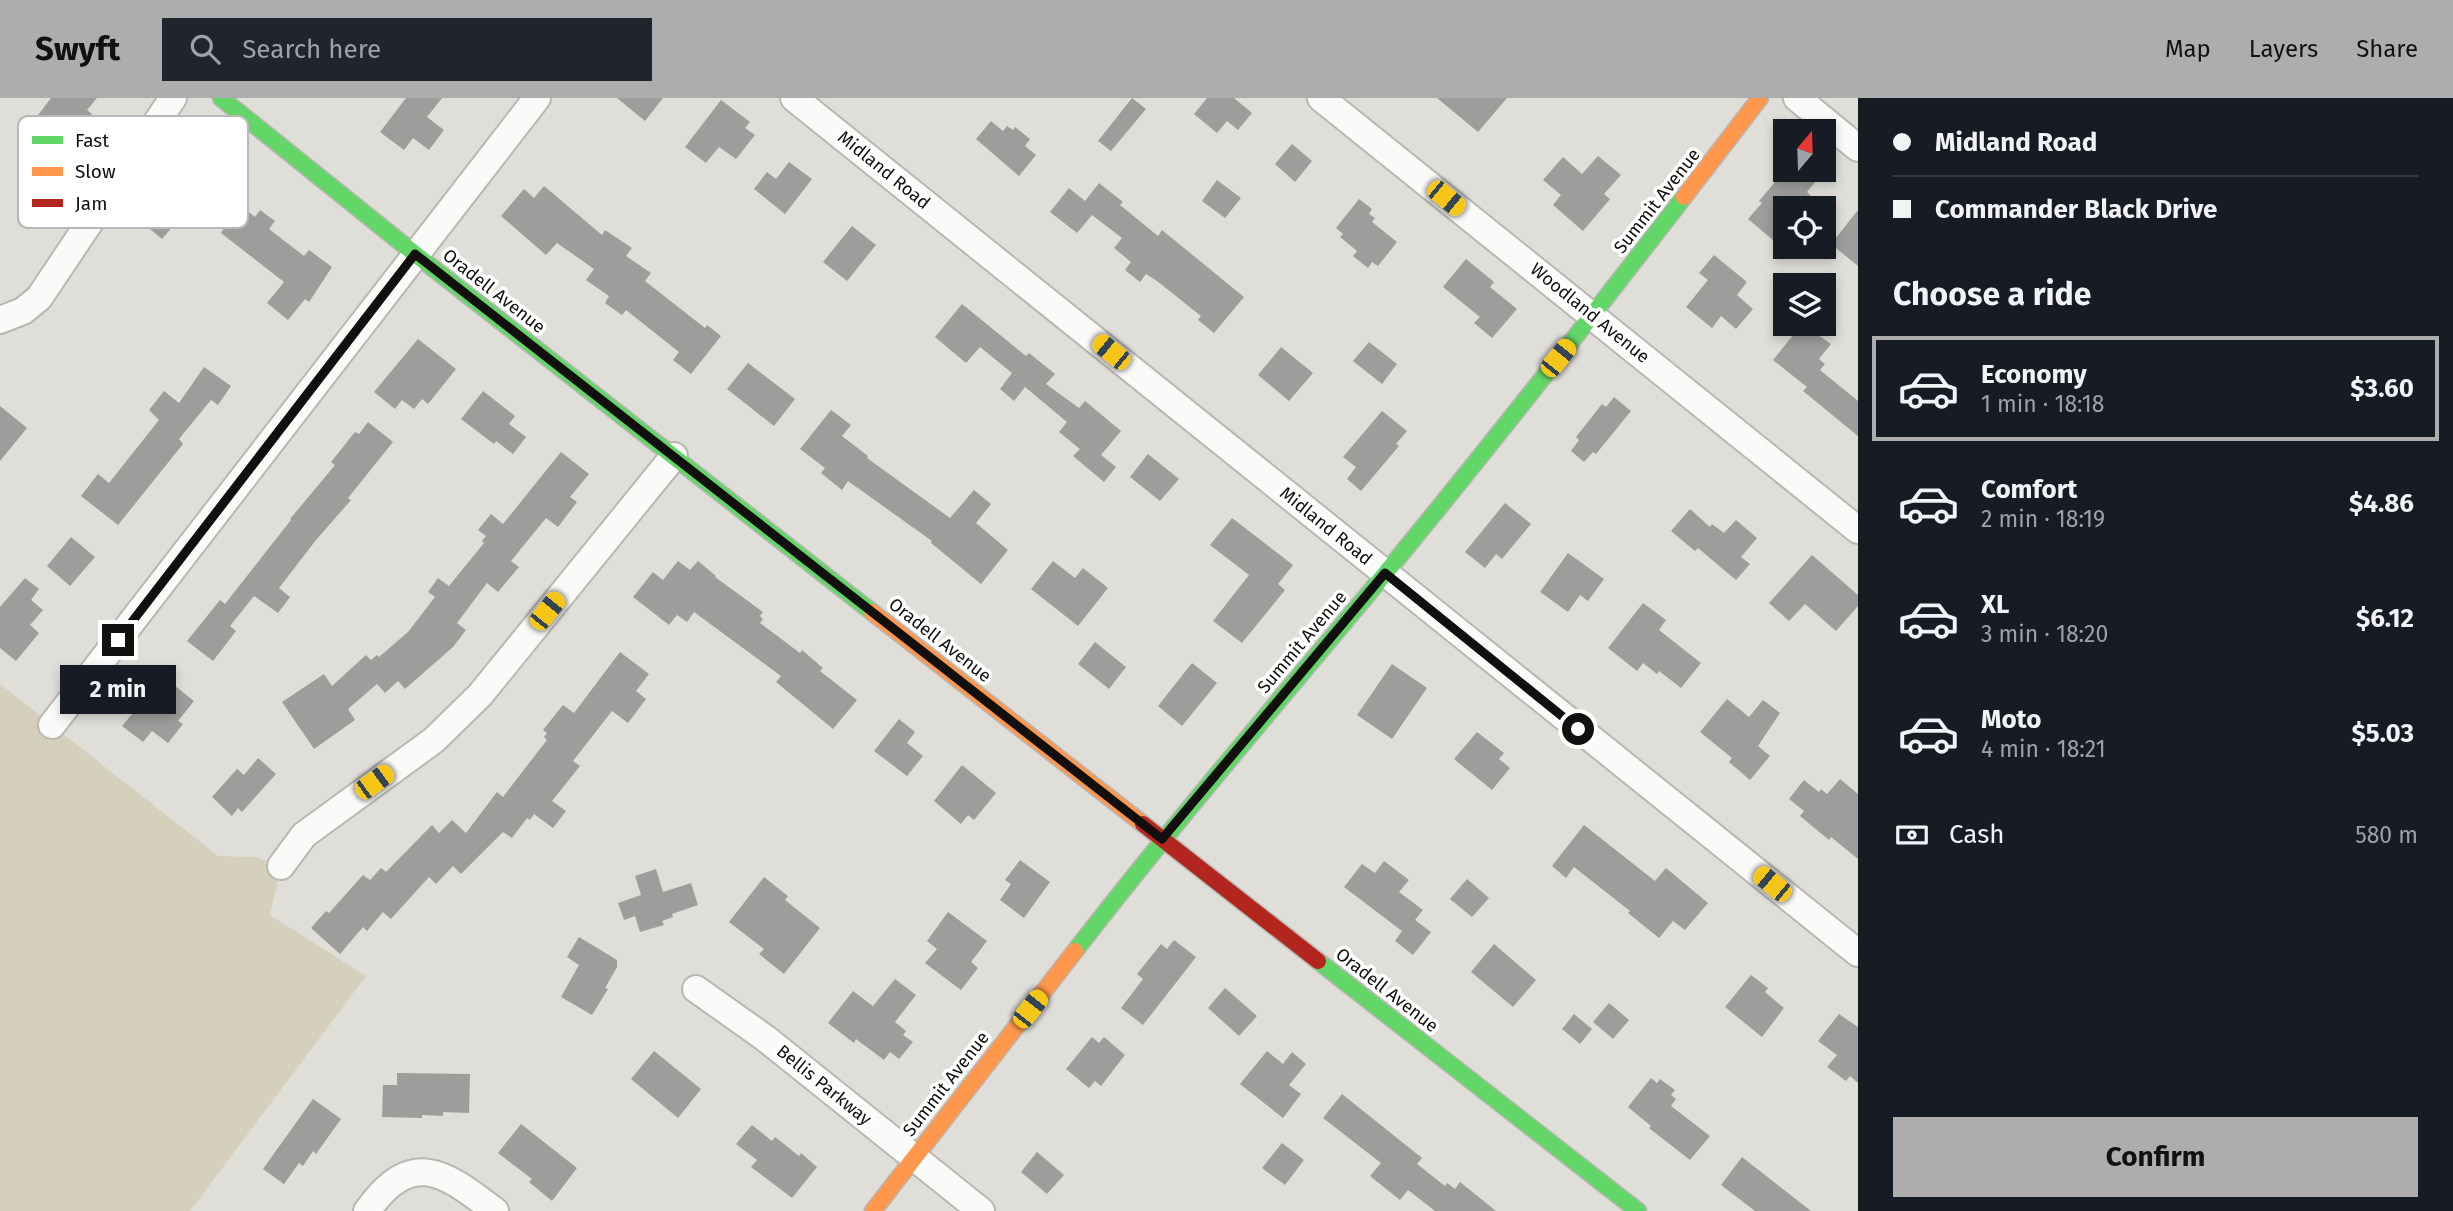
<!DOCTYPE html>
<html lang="en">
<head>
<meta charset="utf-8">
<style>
  :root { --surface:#171b24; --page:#20242c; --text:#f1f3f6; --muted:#9ea1a6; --line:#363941; --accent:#adadae }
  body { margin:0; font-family:"Fira Sans",sans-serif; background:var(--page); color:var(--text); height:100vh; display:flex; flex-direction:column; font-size:26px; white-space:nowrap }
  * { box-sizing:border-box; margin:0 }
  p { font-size:23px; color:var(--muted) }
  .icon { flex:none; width:38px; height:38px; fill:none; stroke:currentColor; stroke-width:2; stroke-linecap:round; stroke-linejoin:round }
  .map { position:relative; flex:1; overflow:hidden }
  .details { display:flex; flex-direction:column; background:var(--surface); width:595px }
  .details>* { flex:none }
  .top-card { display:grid; align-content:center; height:154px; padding:0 35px; background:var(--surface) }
  .needle { width:46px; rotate:19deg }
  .tools { position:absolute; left:1773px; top:21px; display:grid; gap:14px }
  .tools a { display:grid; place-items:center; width:63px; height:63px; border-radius:0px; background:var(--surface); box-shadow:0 4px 10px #0003; font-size:35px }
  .end { position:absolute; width:32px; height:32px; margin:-16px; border:9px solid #11100e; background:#fff; box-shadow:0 0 0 4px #fff }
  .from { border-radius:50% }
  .bubble { position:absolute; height:49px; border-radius:0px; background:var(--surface); box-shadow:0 4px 10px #0003; font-size:23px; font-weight:700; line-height:49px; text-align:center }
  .car { position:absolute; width:21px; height:42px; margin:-21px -10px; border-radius:9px; box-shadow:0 0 5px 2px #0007; background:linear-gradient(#f5c518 24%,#345 0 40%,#f5c518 0 76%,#345 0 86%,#f5c518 0) }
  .top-card b { display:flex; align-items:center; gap:24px; height:66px; font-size:26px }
  .top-card b+b { border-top:2px solid var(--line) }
  .top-card i { width:18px; height:18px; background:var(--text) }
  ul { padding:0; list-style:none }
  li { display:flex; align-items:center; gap:21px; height:105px; margin:0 14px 10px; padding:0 21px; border:4px solid transparent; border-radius:0px }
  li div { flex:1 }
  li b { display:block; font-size:26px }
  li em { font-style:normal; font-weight:700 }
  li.active { border-color:var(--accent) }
  li>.icon { width:63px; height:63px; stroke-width:1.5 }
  h2 { padding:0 35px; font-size:32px; line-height:84px }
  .pay { display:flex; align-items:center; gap:18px; height:77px; padding:0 35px; font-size:26px }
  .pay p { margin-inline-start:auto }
  .primary-button { display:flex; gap:14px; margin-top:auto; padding:14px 35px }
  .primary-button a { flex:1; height:80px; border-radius:0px; background:var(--accent); color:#111; font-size:28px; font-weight:700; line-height:80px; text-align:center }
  header { display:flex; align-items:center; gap:42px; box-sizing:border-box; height:98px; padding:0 35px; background:var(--accent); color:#111 }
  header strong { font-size:33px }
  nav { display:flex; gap:38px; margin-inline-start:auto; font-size:24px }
  .search { width:490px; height:63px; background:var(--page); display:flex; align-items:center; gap:18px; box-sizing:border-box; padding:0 24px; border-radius:0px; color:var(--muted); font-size:26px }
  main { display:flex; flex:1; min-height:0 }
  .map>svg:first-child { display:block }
  .green { fill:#d5d0bb }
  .building { fill:#9d9e9c }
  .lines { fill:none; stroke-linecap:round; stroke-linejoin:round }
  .street-casing { stroke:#b8b7b4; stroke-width:30 }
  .fast-casing { stroke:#b8b7b4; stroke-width:19 }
  .slow-casing { stroke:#b8b7b4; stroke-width:19 }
  .jam-casing { stroke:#b8b7b4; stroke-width:19 }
  .street { stroke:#fafaf9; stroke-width:26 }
  .fast { stroke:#63d668; stroke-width:16 }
  .slow { stroke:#ff974d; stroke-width:16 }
  .jam { stroke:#b3261e; stroke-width:16 }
  .route { stroke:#11100e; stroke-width:9 }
  .labels { text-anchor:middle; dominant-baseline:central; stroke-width:7; stroke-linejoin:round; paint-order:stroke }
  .street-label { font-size:18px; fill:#11100e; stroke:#fff }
  .key { fill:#fff; stroke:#b8b7b7; stroke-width:2 }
  .key-label { font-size:19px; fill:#11100e }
</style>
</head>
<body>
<header>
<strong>Swyft</strong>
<div class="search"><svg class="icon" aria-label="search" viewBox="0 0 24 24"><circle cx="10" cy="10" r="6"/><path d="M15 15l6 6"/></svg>Search here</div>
<nav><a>Map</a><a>Layers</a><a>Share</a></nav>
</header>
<main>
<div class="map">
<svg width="1858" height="1113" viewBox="0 0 1858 1113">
  <rect width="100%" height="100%" fill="#dfded9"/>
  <polygon class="green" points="0,586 218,758 255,759 281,768 270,817 366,878 190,1113 0,1113"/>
  <g class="building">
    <polygon points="51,0 97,0 87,12 92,16 68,47 35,21"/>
    <polygon points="406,0 442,0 427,19 444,32 429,52 413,40 404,52 380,34"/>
    <polygon points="617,0 663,0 645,23"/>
    <polygon points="1132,0 1146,11 1111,53 1098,43"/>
    <polygon points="1207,0 1234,0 1252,15 1238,32 1227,23 1217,35 1194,16"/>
    <polygon points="1437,0 1507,0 1478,34"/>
    <polygon points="721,2 750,24 745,30 755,37 736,61 719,49 706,65 685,49"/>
    <polygon points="991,23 1003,33 1007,28 1013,32 1015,29 1030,41 1025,48 1036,57 1019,78 976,41"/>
    <polygon points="1292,46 1312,63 1295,84 1275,66"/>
    <polygon points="1598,58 1621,77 1604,96 1610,101 1583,133 1553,107 1561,97 1543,82 1563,59 1582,76"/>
    <polygon points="789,64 812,81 785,116 754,91 767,74 776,81"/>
    <polygon points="199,68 222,86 219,90 255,119 260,112 275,123 269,131 304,158 309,152 332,169 309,204 305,201 288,222 267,205 284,184 221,135 224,130 193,105 162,141 145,127 161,107 164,109 174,96 176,98"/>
    <polygon points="1785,72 1825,72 1807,94 1811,98 1800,110 1785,110 1785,129 1774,143 1748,121 1762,105 1759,103"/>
    <polygon points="1217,82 1241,100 1225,120 1202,103"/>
    <polygon points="1099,85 1123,104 1120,107 1158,138 1162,132 1244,199 1214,235 1198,222 1201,218 1157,183 1146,176 1140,184 1125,172 1131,164 1114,150 1122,140 1092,117 1077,135 1050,114 1069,90 1085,103"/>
    <polygon points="544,88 602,137 605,132 632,150 626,158 651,175 645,183 705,230 707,227 721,238 691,276 673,262 679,254 626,212 622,217 605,205 609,198 586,182 594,171 557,145 546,157 501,118 524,91 534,100"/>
    <polygon points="1359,101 1372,111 1369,116 1375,120 1372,124 1397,144 1378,168 1372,164 1368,170 1353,158 1357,153 1340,139 1343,136 1336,130"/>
    <polygon points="1858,112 1858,168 1831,146"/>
    <polygon points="852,128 876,147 847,183 823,164"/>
    <polygon points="1714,157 1747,184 1737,197 1753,211 1736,231 1721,218 1712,230 1686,209 1708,182 1699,175"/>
    <polygon points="1466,161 1494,184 1490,189 1517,211 1492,240 1474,225 1480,219 1443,189"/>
    <polygon points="962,206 1026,258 1029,255 1055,276 1046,286 1079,310 1085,303 1121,333 1101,357 1116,369 1104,384 1073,358 1080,351 1059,334 1067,324 1025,289 1014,303 1000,291 1012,275 980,249 966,265 935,239"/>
    <polygon points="1802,226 1831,246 1819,261 1825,266 1820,272 1858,303 1858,338 1803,293 1807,289 1773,262"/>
    <polygon points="418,241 456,271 428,306 422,301 414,311 402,302 395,311 374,294"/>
    <polygon points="1369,244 1397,266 1382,286 1353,263"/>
    <polygon points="1281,249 1313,275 1289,303 1258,277"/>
    <polygon points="748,265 795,301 774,328 727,291"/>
    <polygon points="204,269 231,288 218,307 211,302 179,341 183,346 118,427 81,398 98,376 109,385 159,322 149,312 164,293 179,305"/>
    <polygon points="483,293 515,318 509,326 526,339 513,356 496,343 494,346 461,321"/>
    <polygon points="1614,299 1631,313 1596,356 1593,354 1584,364 1571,353 1579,342 1576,339 1602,306 1606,309"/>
    <polygon points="0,308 27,330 0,363"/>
    <polygon points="831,312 851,327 842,338 868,358 867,360 950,420 974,392 991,406 976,425 1008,452 981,486 931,445 932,443 848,383 842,392 821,375 825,370 800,351"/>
    <polygon points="1382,313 1407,333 1396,346 1399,348 1361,393 1347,381 1356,369 1343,359"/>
    <polygon points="368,324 393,344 348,400 351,402 316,442 279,490 290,499 278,515 254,498 230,528 236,533 213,563 187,543 220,502 225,506 291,422 290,421 335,367 331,364 355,334 359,336"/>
    <polygon points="561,354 589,376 570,399 577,404 558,429 546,420 511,463 519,469 498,494 487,485 457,525 466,532 453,549 405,591 398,583 385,595 377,586 348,611 355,622 314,651 282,604 324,576 332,588 366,557 371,562 377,557 379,559 408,534 435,499 428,494 438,480 449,488 484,445 482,443 486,438 478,432 491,416 503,426"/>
    <polygon points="1148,356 1179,381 1160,403 1130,379"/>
    <polygon points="1505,405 1531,426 1502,461 1496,456 1485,470 1465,454"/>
    <polygon points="1690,411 1710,429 1712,426 1724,435 1736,422 1757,440 1741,459 1750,466 1736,482 1698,450 1695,453 1671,433"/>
    <polygon points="1232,420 1293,467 1278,486 1285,492 1242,545 1213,523 1249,477 1210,447"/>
    <polygon points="71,439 95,459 70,488 47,468"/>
    <polygon points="1568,455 1604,481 1588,503 1580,497 1568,514 1540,494"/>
    <polygon points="1812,457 1858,497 1858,508 1836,533 1805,506 1789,523 1769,505"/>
    <polygon points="678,463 690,472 698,463 716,478 715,479 763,514 760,518 763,521 760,525 800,555 802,552 823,570 820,573 857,602 833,631 776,584 781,578 694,514 687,524 677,517 669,527 633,499 653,474 663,482"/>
    <polygon points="1053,463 1075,480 1083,470 1108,490 1078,528 1031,491"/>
    <polygon points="25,480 39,491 31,502 43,512 30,527 39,535 16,563 0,550 0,509"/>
    <polygon points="1643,505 1666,522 1659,532 1701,565 1681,590 1659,573 1657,576 1643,565 1637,573 1608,550"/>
    <polygon points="1095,544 1126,569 1109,591 1078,566"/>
    <polygon points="620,554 649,576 636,593 646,601 628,625 612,613 573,663 580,668 552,703 566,713 553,730 534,716 530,722 527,720 512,740 503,734 461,776 453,768 436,786 429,779 391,821 383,814 367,833 363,829 340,856 311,830 326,813 329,815 363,777 370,782 381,770 386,774 432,727 439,735 452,722 466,735 497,694 503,699 536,656 547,642 544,639 547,635 543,632 563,607 574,615"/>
    <polygon points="1192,565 1217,585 1182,628 1158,608"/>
    <polygon points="1392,566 1427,590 1392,641 1357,617"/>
    <polygon points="160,576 194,603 178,623 183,626 168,645 152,633 143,644 122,628 138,609 135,606"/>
    <polygon points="1727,601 1749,619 1763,602 1780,615 1758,648 1770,658 1750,682 1729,664 1732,660 1700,634"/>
    <polygon points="899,621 915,634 907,645 923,658 907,678 874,653"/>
    <polygon points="1477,634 1504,655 1499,661 1510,670 1492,692 1454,661"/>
    <polygon points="258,660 276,676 242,714 238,710 232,718 212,699 237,671 244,677"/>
    <polygon points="962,667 996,695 974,722 968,717 961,726 934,703"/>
    <polygon points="1840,681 1858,696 1858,761 1831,739 1829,742 1800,718 1804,713 1789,701 1804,682 1819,694 1821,691 1827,696"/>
    <polygon points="1584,727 1655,783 1666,770 1708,805 1685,832 1673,823 1659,840 1628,815 1630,813 1574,769 1566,780 1552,768"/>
    <polygon points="1020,762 1050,784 1024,820 1000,802 1011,786 1005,782"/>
    <polygon points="1384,763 1409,782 1399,794 1423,812 1415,822 1431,834 1413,857 1395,843 1402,833 1344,789 1362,766 1375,775"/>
    <polygon points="656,771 663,794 691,785 698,807 672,816 673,819 662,823 664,827 640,834 635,818 624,822 618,805 641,797 635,778"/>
    <polygon points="764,779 788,798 785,802 820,830 784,876 759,856 764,851 729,824"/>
    <polygon points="1467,781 1489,800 1472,819 1450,801"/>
    <polygon points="948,814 987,843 971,864 978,870 961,892 925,865 937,851 927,843"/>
    <polygon points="579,839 617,862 617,869 605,890 608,891 592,917 561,899 579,867 567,859"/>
    <polygon points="1174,842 1196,859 1143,927 1121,910 1143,881 1137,876 1161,846 1167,851"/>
    <polygon points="1494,846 1536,882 1513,909 1471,874"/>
    <polygon points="1751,877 1768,890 1765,894 1784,910 1762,939 1725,909"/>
    <polygon points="895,881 916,897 895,924 906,933 903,937 913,944 899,961 890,954 884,962 856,941 854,945 828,925 853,893 873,908"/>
    <polygon points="1225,890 1257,918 1239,938 1208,910"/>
    <polygon points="1609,905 1629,922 1613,941 1593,924"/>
    <polygon points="1574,916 1592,931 1580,946 1562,931"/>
    <polygon points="1839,916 1858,929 1858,985 1850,978 1846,983 1827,969 1837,957 1818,943"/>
    <polygon points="1092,939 1099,945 1104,939 1125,957 1101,988 1095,983 1089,990 1066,971"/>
    <polygon points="654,953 701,991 678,1020 631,981"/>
    <polygon points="1267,953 1283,966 1292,954 1306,966 1289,987 1301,996 1283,1020 1240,986"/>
    <polygon points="397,975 470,976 469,1015 443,1014 443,1018 422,1017 422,1020 382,1019 383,987 397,987"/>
    <polygon points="1651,980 1657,985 1660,981 1675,992 1671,997 1676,1001 1671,1008 1710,1038 1690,1062 1649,1030 1651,1028 1628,1009"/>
    <polygon points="1342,996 1422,1060 1417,1066 1445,1088 1447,1085 1455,1091 1460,1084 1496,1113 1435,1113 1408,1092 1400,1102 1370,1078 1381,1065 1323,1020"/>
    <polygon points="313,1001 341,1021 316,1056 313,1053 303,1068 299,1065 284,1086 263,1071"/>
    <polygon points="521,1026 577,1070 552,1103 529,1084 532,1081 498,1055"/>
    <polygon points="752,1027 772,1043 775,1039 799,1058 801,1055 817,1069 792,1100 751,1069 757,1062 736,1046"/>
    <polygon points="1282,1045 1304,1062 1285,1087 1262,1070"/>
    <polygon points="1037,1054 1064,1077 1047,1096 1021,1074"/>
    <polygon points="1742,1059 1811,1113 1755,1113 1721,1087"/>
  </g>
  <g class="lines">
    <g class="street-casing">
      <g id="street">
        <polyline points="794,0 1858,855"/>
        <polyline points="1321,0 1858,432"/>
        <polyline points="1797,0 1858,50"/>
        <polyline points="0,222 23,213 39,200 173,0"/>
        <polyline points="52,627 537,0"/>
        <polyline points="281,768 304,737 434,642 480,597 674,358"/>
        <polyline points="696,891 765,940 981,1113"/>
        <path d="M367,1113C412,1050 444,1074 495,1113"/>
      </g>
    </g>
    <g class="fast-casing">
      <g id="fast">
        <polyline points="221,0 415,156 872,514"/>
        <path d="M1075,853C1174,725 1280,602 1384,477C1486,353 1586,226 1684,99"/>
        <polyline points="1318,863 1638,1113"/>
      </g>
    </g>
    <g class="slow-casing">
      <g id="slow">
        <polyline points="1684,99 1760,0"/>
        <polyline points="872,514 1143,726"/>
        <polyline points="873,1113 1075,853"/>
      </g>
    </g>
    <g class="jam-casing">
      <polyline id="jam" points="1143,726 1318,863"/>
    </g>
    <use href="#street" class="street"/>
    <use href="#fast" class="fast"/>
    <use href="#slow" class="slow"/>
    <use href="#jam" class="jam"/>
  </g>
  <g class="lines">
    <polyline class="route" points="118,542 415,156 1162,741 1385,475 1578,631"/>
  </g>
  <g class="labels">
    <g class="street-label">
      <text transform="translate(884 72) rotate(39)">Midland Road</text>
      <text transform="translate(1657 103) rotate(-52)">Summit Avenue</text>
      <text transform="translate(494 193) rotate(38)">Oradell Avenue</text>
      <text transform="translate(1590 215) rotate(39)">Woodland Avenue</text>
      <text transform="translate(1326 428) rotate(39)">Midland Road</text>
      <text transform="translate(940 542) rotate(38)">Oradell Avenue</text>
      <text transform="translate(1302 544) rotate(-50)">Summit Avenue</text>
      <text transform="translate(1387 892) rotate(38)">Oradell Avenue</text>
      <text transform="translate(946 986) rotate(-52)">Summit Avenue</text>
      <text transform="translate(824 987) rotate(39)">Bellis Parkway</text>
    </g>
  </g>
  <rect x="18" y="18" width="230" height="112" rx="10" class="key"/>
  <rect x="32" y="38" width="31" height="8" fill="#63d668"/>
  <rect x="32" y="69" width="31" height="9" fill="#ff974d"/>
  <rect x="32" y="101" width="31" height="8" fill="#b3261e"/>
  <g class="key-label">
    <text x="75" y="49">Fast</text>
    <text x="75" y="80">Slow</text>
    <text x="75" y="112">Jam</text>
  </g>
</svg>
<div class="tools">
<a><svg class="needle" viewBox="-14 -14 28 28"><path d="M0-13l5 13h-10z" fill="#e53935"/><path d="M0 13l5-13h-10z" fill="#9ea1a6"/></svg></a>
<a><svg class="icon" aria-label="locate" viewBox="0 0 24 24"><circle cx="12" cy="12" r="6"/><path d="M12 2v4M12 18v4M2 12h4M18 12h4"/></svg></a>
<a><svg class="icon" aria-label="layers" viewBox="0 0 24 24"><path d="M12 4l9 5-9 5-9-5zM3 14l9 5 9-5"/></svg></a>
</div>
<i class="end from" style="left:1578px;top:631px"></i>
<i class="end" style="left:118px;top:542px"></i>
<div class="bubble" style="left:60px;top:567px;width:116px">2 min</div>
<i class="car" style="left:1446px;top:100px;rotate:129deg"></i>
<i class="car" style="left:1111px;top:254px;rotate:309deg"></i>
<i class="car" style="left:1558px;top:260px;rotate:39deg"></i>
<i class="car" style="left:547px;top:513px;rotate:39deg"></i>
<i class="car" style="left:374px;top:684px;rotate:54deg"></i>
<i class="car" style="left:1772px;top:786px;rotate:309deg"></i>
<i class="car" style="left:1030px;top:911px;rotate:38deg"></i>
</div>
<section class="details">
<div class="top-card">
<b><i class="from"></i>Midland Road</b>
<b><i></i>Commander Black Drive</b>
</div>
<h2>Choose a ride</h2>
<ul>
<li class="active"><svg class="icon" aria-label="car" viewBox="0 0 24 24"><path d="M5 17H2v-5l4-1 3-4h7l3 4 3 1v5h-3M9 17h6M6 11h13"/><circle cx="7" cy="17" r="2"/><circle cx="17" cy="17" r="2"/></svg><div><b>Economy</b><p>1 min · 18:18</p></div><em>$3.60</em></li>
<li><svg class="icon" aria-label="car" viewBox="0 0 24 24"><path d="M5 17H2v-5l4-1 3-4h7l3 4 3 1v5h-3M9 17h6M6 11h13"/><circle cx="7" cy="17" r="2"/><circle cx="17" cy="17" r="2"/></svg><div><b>Comfort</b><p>2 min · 18:19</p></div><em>$4.86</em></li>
<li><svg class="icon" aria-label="car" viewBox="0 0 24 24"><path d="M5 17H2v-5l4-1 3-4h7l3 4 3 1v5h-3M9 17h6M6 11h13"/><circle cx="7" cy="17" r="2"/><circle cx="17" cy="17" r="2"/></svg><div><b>XL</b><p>3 min · 18:20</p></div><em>$6.12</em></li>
<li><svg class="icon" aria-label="car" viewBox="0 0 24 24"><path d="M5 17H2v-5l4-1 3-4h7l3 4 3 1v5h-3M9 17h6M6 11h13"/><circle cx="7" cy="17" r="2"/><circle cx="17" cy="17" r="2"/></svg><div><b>Moto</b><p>4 min · 18:21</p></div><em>$5.03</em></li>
</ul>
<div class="pay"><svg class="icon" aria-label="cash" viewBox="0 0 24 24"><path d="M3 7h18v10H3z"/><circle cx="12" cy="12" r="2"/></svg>Cash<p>580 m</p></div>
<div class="primary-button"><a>Confirm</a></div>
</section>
</main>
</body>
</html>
